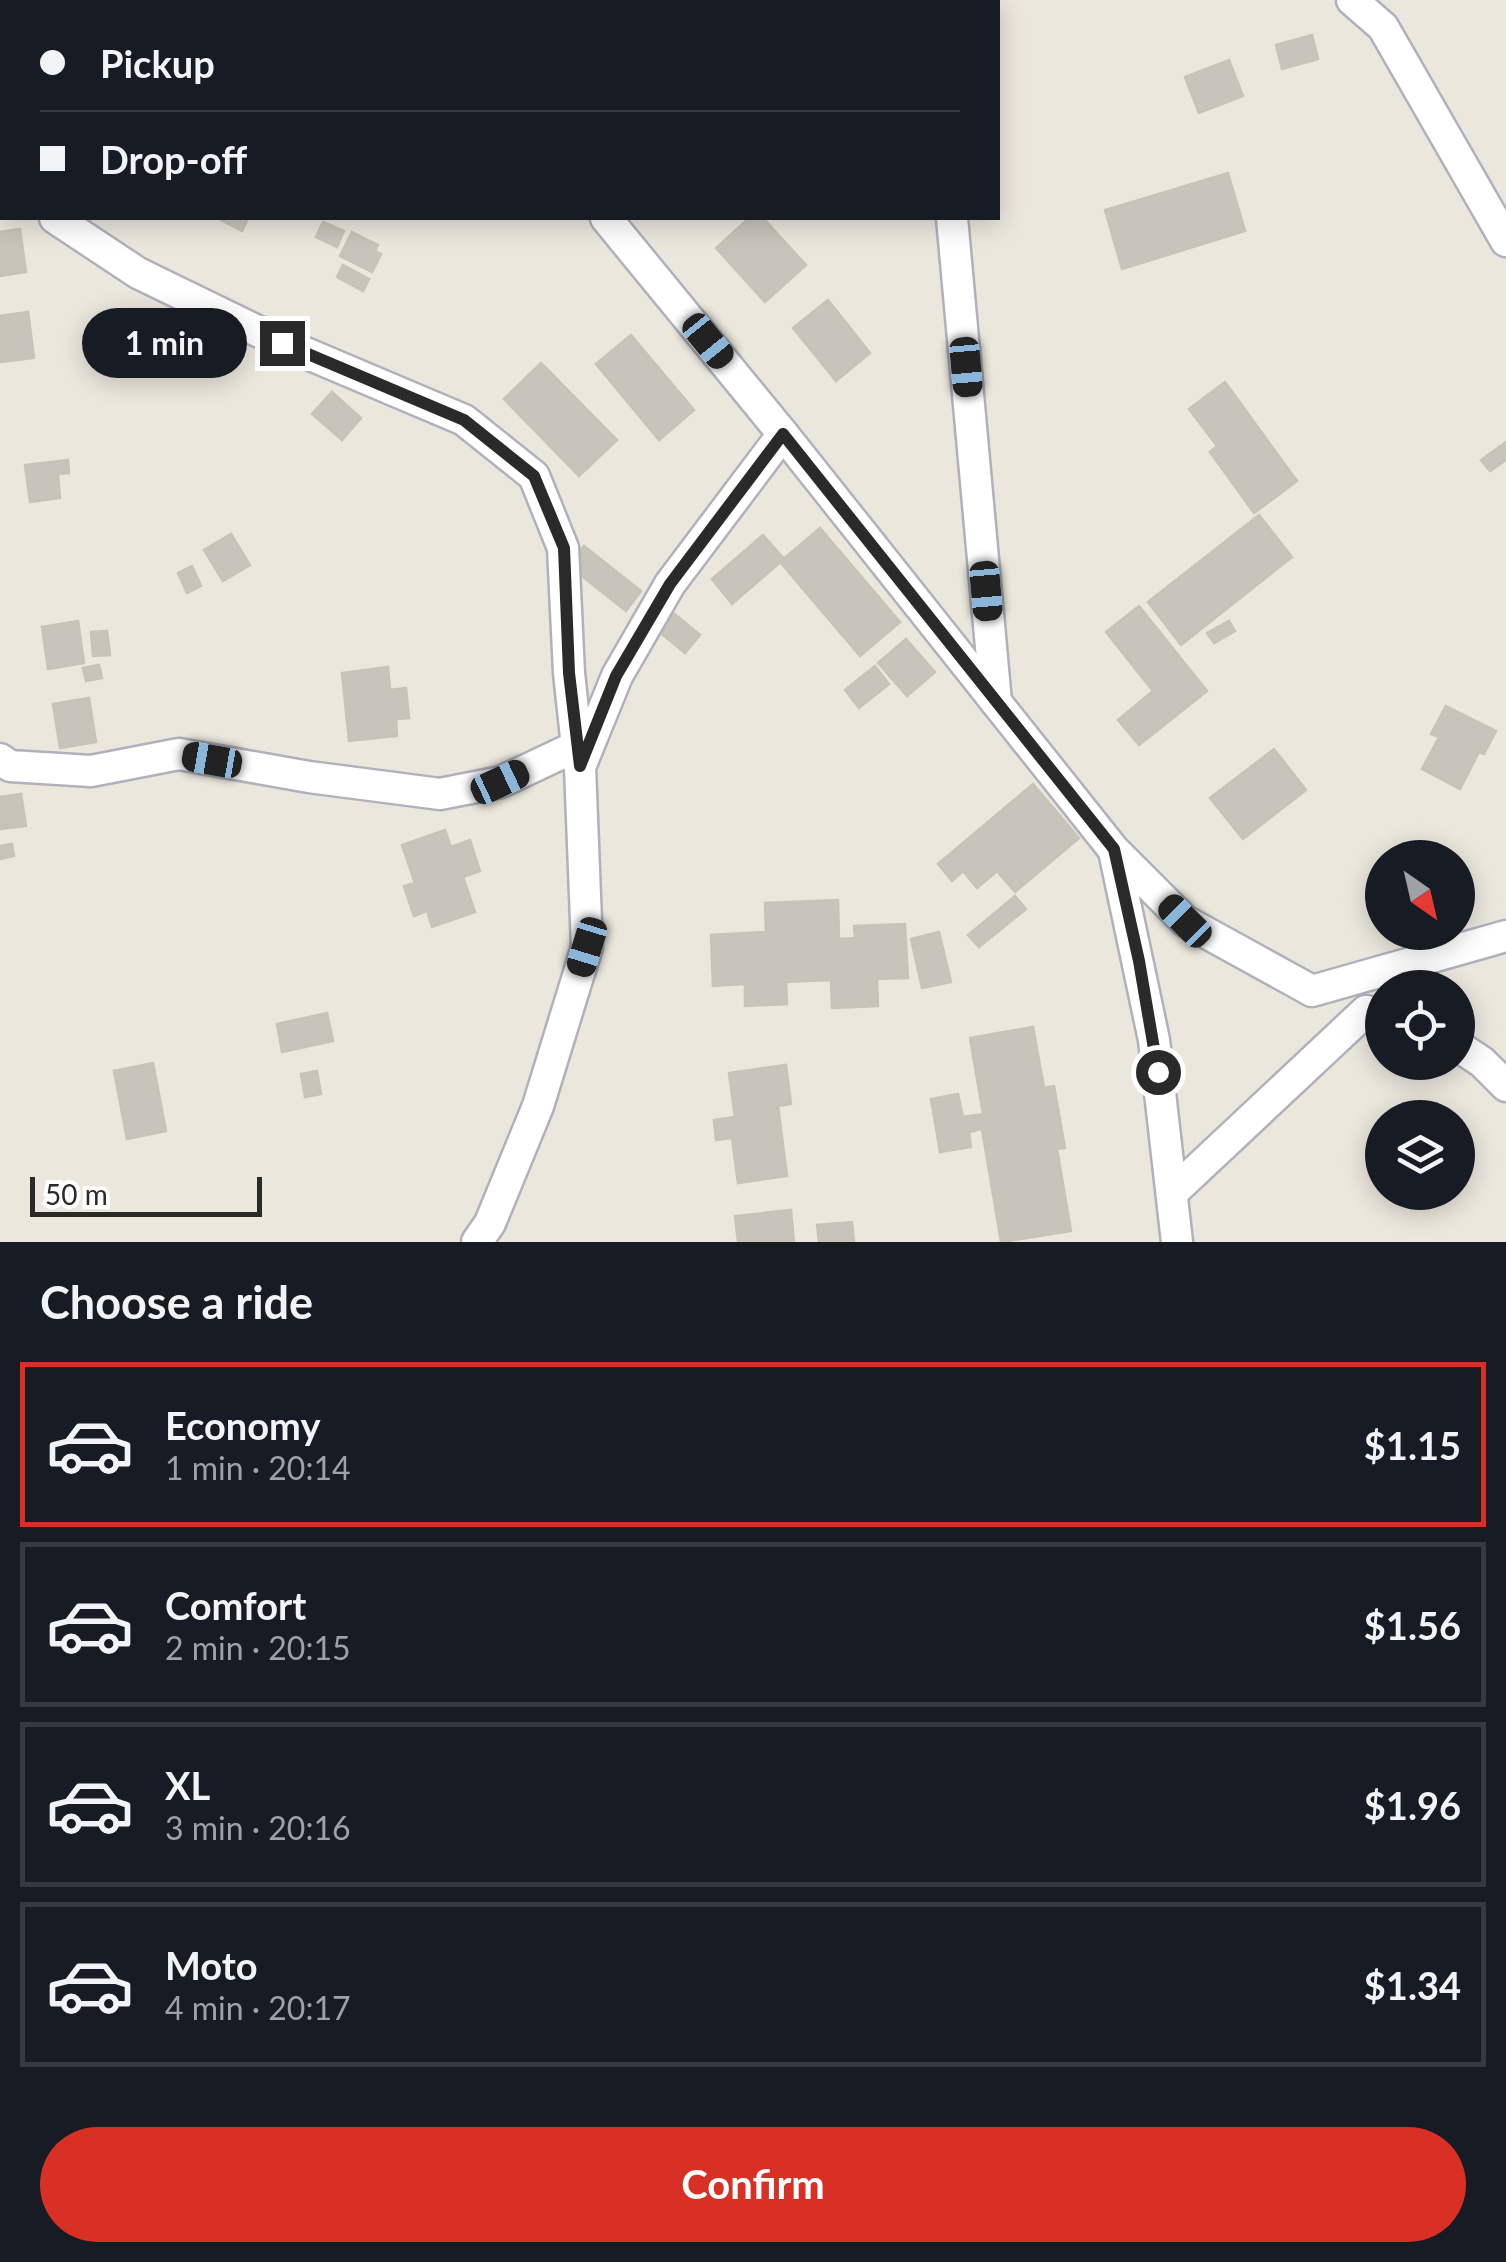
<!DOCTYPE html>
<html lang="en">
<head>
<meta charset="utf-8">
<style>
  :root { --surface:#171b24; --page:#242831; --text:#f1f3f6; --muted:#9ea1a6; --line:#363941; --accent:#d93025 }
  body { margin:0; font-family:Lato,sans-serif; background:var(--page); color:var(--text); height:100vh; display:flex; flex-direction:column; font-size:38px; white-space:nowrap }
  * { box-sizing:border-box; margin:0 }
  p { font-size:32px; color:var(--muted) }
  .icon { flex:none; width:55px; height:55px; fill:none; stroke:currentColor; stroke-width:2; stroke-linecap:round; stroke-linejoin:round }
  .map { position:relative; height:1242px; overflow:hidden }
  .details { display:flex; flex-direction:column; background:var(--surface); flex:1 }
  .details>* { flex:none }
  .hud { position:absolute; left:0px; top:0px; width:1000px; height:220px; box-shadow:0 5px 25px #0003; display:grid; align-content:center; height:220px; padding:0 40px; background:var(--surface) }
  .needle { width:65px; rotate:146deg }
  .buttons { position:absolute; left:1365px; top:840px; display:grid; gap:20px }
  .buttons a { display:grid; place-items:center; width:110px; height:110px; border-radius:50%; background:var(--surface); box-shadow:0 5px 25px #0003; font-size:50px }
  .scale { position:absolute; left:30px; bottom:25px; width:232px; box-sizing:border-box; padding-left:10px; border:5px solid #2a2a2a; border-top:0; font-size:28px; line-height:35px; white-space:nowrap; color:#2a2a2a; -webkit-text-stroke:8px #fff; paint-order:stroke }
  .end { position:absolute; width:45px; height:45px; margin:-22px; border:12px solid #2a2a2a; background:#fff; box-shadow:0 0 0 5px #fff }
  .from { border-radius:50% }
  .bubble { position:absolute; height:70px; border-radius:35px; background:var(--surface); box-shadow:0 5px 25px #0003; font-size:32px; font-weight:700; line-height:70px; text-align:center }
  .car { position:absolute; width:30px; height:60px; margin:-30px -15px; border-radius:12px; box-shadow:0 0 8px 2px #0007; background:linear-gradient(#222 24%,#8ab4d8 0 40%,#222 0 76%,#8ab4d8 0 86%,#222 0) }
  .hud b { display:flex; align-items:center; gap:35px; height:95px; font-size:38px }
  .hud b+b { border-top:2px solid var(--line) }
  .hud i { width:25px; height:25px; background:var(--text) }
  ul { padding:0; list-style:none }
  li { display:flex; align-items:center; gap:30px; height:165px; margin:0 20px 15px; padding:0 20px; border:5px solid var(--line); border-radius:0px }
  li div { flex:1 }
  li b { display:block; font-size:38px }
  li em { font-style:normal; font-weight:700 }
  li.active { border-color:var(--accent) }
  li>.icon { width:90px; height:90px; stroke-width:1.5 }
  h2 { padding:0 40px; font-size:45px; line-height:120px }
  .action { display:flex; gap:20px; margin-top:auto; padding:20px 40px }
  .action a { flex:1; height:115px; border-radius:60px; background:var(--accent); color:#fff; font-size:40px; font-weight:700; line-height:115px; text-align:center }
  .map>svg:first-child { display:block }
  .building { fill:#c7c5bb; stroke:#c7c3b7; stroke-width:2.5 }
  .lines { fill:none; stroke-linecap:round; stroke-linejoin:round }
  .street-casing { stroke:#b0b1bd; stroke-width:35 }
  .street { stroke:#fff; stroke-width:30 }
  .route { stroke:#2a2a2a; stroke-width:12 }
</style>
</head>
<body>
<div class="map">
<svg width="1506" height="1242" viewBox="0 0 1506 1242">
  <rect width="100%" height="100%" fill="#ebe7dd"/>
  <g class="building">
    <polygon points="1312,35 1318,59 1282,69 1276,45"/>
    <polygon points="1229,60 1243,96 1199,113 1185,77"/>
    <polygon points="1228,173 1245,231 1122,269 1105,210"/>
    <polygon points="217,218 243,218 247,220 242,231"/>
    <polygon points="749,218 763,218 806,265 765,302 716,248"/>
    <polygon points="323,222 344,231 337,247 316,237"/>
    <polygon points="20,229 26,272 0,276 0,232"/>
    <polygon points="352,232 378,245 375,251 381,254 372,272 340,256"/>
    <polygon points="343,265 369,279 363,291 337,277"/>
    <polygon points="828,300 870,353 836,381 793,328"/>
    <polygon points="28,312 34,358 0,362 0,316"/>
    <polygon points="225,324 248,342 231,363 208,342"/>
    <polygon points="631,335 694,410 659,440 596,364"/>
    <polygon points="541,363 617,440 579,476 504,399"/>
    <polygon points="1225,382 1297,481 1254,513 1210,452 1217,446 1189,409"/>
    <polygon points="332,392 361,418 342,440 312,414"/>
    <polygon points="1506,442 1506,460 1490,471 1481,460"/>
    <polygon points="68,460 69,473 58,474 60,498 30,502 25,465"/>
    <polygon points="1259,515 1292,557 1181,645 1148,602"/>
    <polygon points="820,528 900,622 860,656 780,562"/>
    <polygon points="231,534 250,565 223,581 204,550"/>
    <polygon points="763,535 784,559 732,604 712,579"/>
    <polygon points="584,546 641,591 626,611 568,565"/>
    <polygon points="192,566 201,586 187,593 178,573"/>
    <polygon points="1139,606 1207,691 1139,745 1118,720 1153,691 1106,632"/>
    <polygon points="666,607 700,635 685,653 651,625"/>
    <polygon points="78,621 84,663 48,669 42,627"/>
    <polygon points="1229,621 1235,631 1214,643 1207,633"/>
    <polygon points="107,631 110,655 93,656 91,632"/>
    <polygon points="906,639 935,672 907,696 878,663"/>
    <polygon points="99,665 102,678 86,681 83,668"/>
    <polygon points="875,666 889,684 859,708 845,690"/>
    <polygon points="388,667 390,690 406,688 409,718 396,719 397,736 349,741 342,673"/>
    <polygon points="89,698 96,742 60,748 53,704"/>
    <polygon points="1446,706 1496,731 1484,754 1479,752 1460,789 1422,769 1439,737 1431,734"/>
    <polygon points="1274,749 1306,790 1243,839 1210,798"/>
    <polygon points="1033,784 1079,838 1015,892 997,871 977,888 963,871 952,881 938,864"/>
    <polygon points="21,794 26,826 0,829 0,797"/>
    <polygon points="445,830 451,847 470,840 480,871 463,877 475,912 432,927 427,911 414,916 404,886 415,883 402,845"/>
    <polygon points="12,844 14,856 0,859 0,846"/>
    <polygon points="1015,896 1026,909 979,947 968,935"/>
    <polygon points="838,900 839,939 855,938 854,926 905,924 908,978 877,979 878,1006 832,1008 831,980 786,982 787,1004 745,1006 745,984 713,986 711,935 766,932 765,903"/>
    <polygon points="939,932 951,982 922,988 911,939"/>
    <polygon points="327,1013 333,1041 282,1052 277,1024"/>
    <polygon points="1033,1027 1044,1088 1054,1086 1065,1148 1057,1149 1071,1231 1001,1242 982,1129 969,1132 971,1147 940,1152 931,1099 958,1094 963,1117 983,1114 970,1038"/>
    <polygon points="153,1063 166,1131 127,1139 114,1071"/>
    <polygon points="786,1065 791,1104 778,1106 787,1176 738,1183 732,1138 716,1140 714,1120 735,1117 729,1073"/>
    <polygon points="317,1071 321,1094 305,1097 301,1074"/>
    <polygon points="791,1210 794,1242 738,1242 735,1216"/>
    <polygon points="852,1222 854,1242 819,1242 817,1225"/>
  </g>
  <g class="lines">
    <g class="street-casing">
      <g id="street">
        <polyline points="428,0 430,2"/>
        <polyline points="932,0 932,2"/>
        <polyline points="1352,0 1383,27 1506,241"/>
        <polyline points="0,180 2,182"/>
        <polyline points="55,218 138,273 282,343 464,420 534,476 563,548 569,673 579,765"/>
        <polyline points="606,218 783,434 1113,849 1185,921 1312,991 1506,936"/>
        <polyline points="952,218 996,702"/>
        <polyline points="0,759 10,766 91,771 179,754 309,777 440,794 501,782 577,746"/>
        <polyline points="1114,851 1154,1040 1177,1242"/>
        <polyline points="1458,1046 1482,1062 1506,1086"/>
        <polyline points="1173,1192 1366,1011"/>
        <polyline points="477,1242 490,1223 538,1106 587,947 580,767 617,676 670,584 783,434"/>
      </g>
    </g>
    <use href="#street" class="street"/>
  </g>
  <g class="lines">
    <polyline class="route" points="282,343 464,420 534,476 564,548 569,673 580,766 616,676 670,584 783,434 1114,849 1139,961 1158,1072"/>
  </g>
</svg>
<div class="buttons">
<a><svg class="needle" viewBox="-14 -14 28 28"><path d="M0-13l5 13h-10z" fill="#e53935"/><path d="M0 13l5-13h-10z" fill="#9ea1a6"/></svg></a>
<a><svg class="icon" aria-label="locate" viewBox="0 0 24 24"><circle cx="12" cy="12" r="6"/><path d="M12 2v4M12 18v4M2 12h4M18 12h4"/></svg></a>
<a><svg class="icon" aria-label="layers" viewBox="0 0 24 24"><path d="M12 4l9 5-9 5-9-5zM3 14l9 5 9-5"/></svg></a>
</div>
<div class="scale">50 m</div>
<i class="end from" style="left:1158px;top:1072px"></i>
<i class="end" style="left:282px;top:343px"></i>
<div class="bubble" style="left:82px;top:308px;width:165px">1 min</div>
<i class="car" style="left:708px;top:341px;rotate:141deg"></i>
<i class="car" style="left:966px;top:367px;rotate:175deg"></i>
<i class="car" style="left:986px;top:591px;rotate:175deg"></i>
<i class="car" style="left:212px;top:760px;rotate:280deg"></i>
<i class="car" style="left:500px;top:782px;rotate:65deg"></i>
<i class="car" style="left:1185px;top:921px;rotate:315deg"></i>
<i class="car" style="left:587px;top:947px;rotate:197deg"></i>
<div class="hud">
<b><i class="from"></i>Pickup</b>
<b><i></i>Drop-off</b>
</div>
</div>
<section class="details">
<h2>Choose a ride</h2>
<ul>
<li class="active"><svg class="icon" aria-label="car" viewBox="0 0 24 24"><path d="M5 17H2v-5l4-1 3-4h7l3 4 3 1v5h-3M9 17h6M6 11h13"/><circle cx="7" cy="17" r="2"/><circle cx="17" cy="17" r="2"/></svg><div><b>Economy</b><p>1 min · 20:14</p></div><em>$1.15</em></li>
<li><svg class="icon" aria-label="car" viewBox="0 0 24 24"><path d="M5 17H2v-5l4-1 3-4h7l3 4 3 1v5h-3M9 17h6M6 11h13"/><circle cx="7" cy="17" r="2"/><circle cx="17" cy="17" r="2"/></svg><div><b>Comfort</b><p>2 min · 20:15</p></div><em>$1.56</em></li>
<li><svg class="icon" aria-label="car" viewBox="0 0 24 24"><path d="M5 17H2v-5l4-1 3-4h7l3 4 3 1v5h-3M9 17h6M6 11h13"/><circle cx="7" cy="17" r="2"/><circle cx="17" cy="17" r="2"/></svg><div><b>XL</b><p>3 min · 20:16</p></div><em>$1.96</em></li>
<li><svg class="icon" aria-label="car" viewBox="0 0 24 24"><path d="M5 17H2v-5l4-1 3-4h7l3 4 3 1v5h-3M9 17h6M6 11h13"/><circle cx="7" cy="17" r="2"/><circle cx="17" cy="17" r="2"/></svg><div><b>Moto</b><p>4 min · 20:17</p></div><em>$1.34</em></li>
</ul>
<div class="action"><a>Confirm</a></div>
</section>
</body>
</html>
